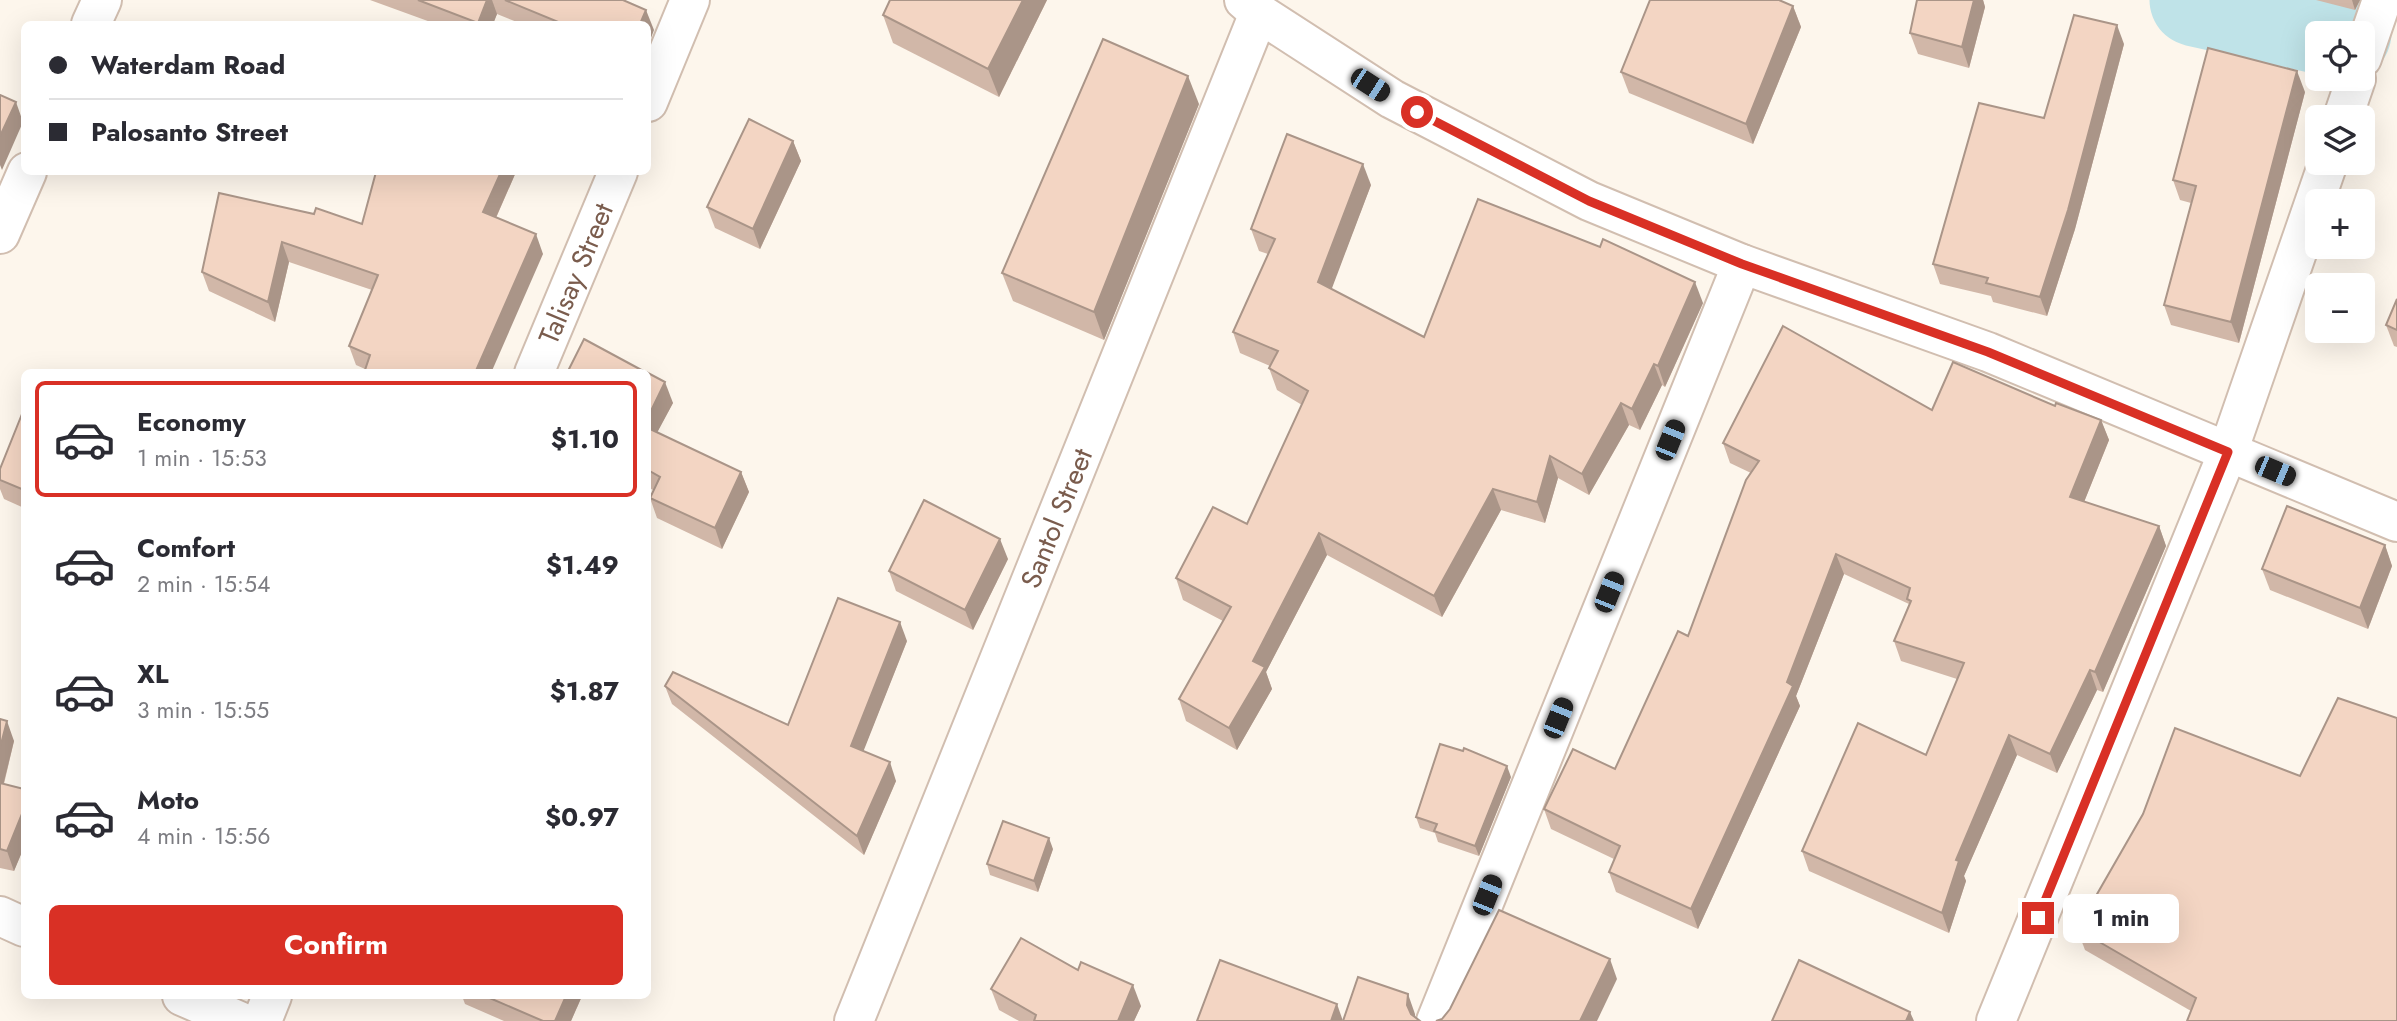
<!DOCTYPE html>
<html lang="en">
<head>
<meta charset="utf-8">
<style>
  :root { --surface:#fff; --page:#f7f7f7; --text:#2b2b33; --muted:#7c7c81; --line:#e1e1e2; --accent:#d93025 }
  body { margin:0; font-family:Jost,sans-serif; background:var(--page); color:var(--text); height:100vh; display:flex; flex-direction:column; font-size:26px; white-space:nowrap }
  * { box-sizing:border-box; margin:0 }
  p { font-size:23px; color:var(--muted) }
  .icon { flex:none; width:38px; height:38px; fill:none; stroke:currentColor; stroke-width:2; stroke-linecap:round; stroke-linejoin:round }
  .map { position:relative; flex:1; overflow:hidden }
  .sheet { position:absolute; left:21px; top:369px; width:630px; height:630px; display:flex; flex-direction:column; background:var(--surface); border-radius:10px; box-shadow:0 7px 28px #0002 }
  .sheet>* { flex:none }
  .banner { position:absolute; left:21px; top:21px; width:630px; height:154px; border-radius:10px; box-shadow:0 7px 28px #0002; display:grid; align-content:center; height:154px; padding:0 28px; background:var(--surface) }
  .tools { position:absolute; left:2305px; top:21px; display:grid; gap:14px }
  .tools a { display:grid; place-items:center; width:70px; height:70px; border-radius:10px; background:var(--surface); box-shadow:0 7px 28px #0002; font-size:35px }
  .end { position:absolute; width:32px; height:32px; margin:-16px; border:9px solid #d93025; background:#fff; box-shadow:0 0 0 4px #fff }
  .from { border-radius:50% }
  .bubble { position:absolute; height:49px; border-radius:10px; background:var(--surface); box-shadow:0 7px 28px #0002; font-size:23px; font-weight:700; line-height:49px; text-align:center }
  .car { position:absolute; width:21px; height:42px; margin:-21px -10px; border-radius:9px; box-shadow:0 0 5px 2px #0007; background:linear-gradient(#222 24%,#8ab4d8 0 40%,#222 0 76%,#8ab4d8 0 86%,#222 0) }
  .banner b { display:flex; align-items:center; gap:24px; height:66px; font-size:26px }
  .banner b+b { border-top:2px solid var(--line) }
  .banner i { width:18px; height:18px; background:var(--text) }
  ul { padding:12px 0 0; list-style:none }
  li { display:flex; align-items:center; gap:21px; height:116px; margin:0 14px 10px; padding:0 14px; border:4px solid transparent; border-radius:10px }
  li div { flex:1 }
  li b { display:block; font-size:26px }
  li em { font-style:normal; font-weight:700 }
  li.active { border-color:var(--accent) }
  li>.icon { width:63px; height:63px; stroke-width:1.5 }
  .action { display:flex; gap:14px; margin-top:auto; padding:14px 28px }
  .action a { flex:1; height:80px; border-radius:10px; background:var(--accent); color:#fff; font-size:28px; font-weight:700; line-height:80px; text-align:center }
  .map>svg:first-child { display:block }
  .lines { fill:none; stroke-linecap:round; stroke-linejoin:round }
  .river { stroke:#bfe3e8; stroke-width:93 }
  .minor-casing { stroke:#d1beb0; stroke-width:42 }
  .minor { stroke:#fff; stroke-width:38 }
  .wall { fill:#d1b7a8 }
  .shaded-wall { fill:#aa9588 }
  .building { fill:#f3d5c3; stroke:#aa9588; stroke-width:2 }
  .route { stroke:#d93025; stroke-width:9 }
  .labels { text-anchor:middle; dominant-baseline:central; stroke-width:5; stroke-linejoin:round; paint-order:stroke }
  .street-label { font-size:28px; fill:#7a5c4d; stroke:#fffaf3 }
</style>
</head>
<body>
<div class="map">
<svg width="2397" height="1021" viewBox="0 0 2397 1021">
  <rect width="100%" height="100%" fill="#fdf6ec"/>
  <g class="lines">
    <polyline class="river" points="2196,0 2345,33"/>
    <g class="minor-casing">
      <g id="minor">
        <polyline points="1244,0 1259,13 1392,99 1589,201 1742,264 1988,352 2397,522"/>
        <polyline points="91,24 102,0"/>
        <polyline points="2362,58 2382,0"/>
        <polyline points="648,102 690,0"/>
        <polyline points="2343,117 2356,79"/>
        <polyline points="0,234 27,172"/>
        <path id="s1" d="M534,373L618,172"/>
        <polyline points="0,916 24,927"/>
        <polyline points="182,996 239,1021"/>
        <polyline points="262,1021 272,996"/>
        <path id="s2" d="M854,1021L1259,13"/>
        <polyline points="1436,1021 1742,264"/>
        <polyline points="1996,1021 2228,452 2328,163"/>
      </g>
    </g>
    <use href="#minor" class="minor"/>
  </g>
  <g class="wall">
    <polygon points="370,0 623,0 654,30 648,24 522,24 497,14 493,24 436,24"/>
    <polygon points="1047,0 999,97 893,43 883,15"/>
    <polygon points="1917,0 1983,0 1985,7 1969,68 1918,54 1910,33"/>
    <polygon points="2316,0 2360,0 2355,10"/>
    <polygon points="1793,6 1801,27 1753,144 1629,93 1621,72"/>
    <polygon points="2124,44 2075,229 2047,316 1993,302 1991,296 1940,284 1933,264 2044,118"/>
    <polygon points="2305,92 2239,343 2171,325 2164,305 2191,203 2180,200 2173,180"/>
    <polygon points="1199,104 1104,340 1013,301 1002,273"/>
    <polygon points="793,141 801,161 760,249 715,228 707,207"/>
    <polygon points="376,172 516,172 496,218 543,254 365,369 356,365 349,346 372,290 289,262 275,322 209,291 202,272 314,214 362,224"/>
    <polygon points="1371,185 1331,289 1424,337 1703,303 1665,387 1662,385 1640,430 1629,425 1589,495 1558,478 1545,523 1501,510 1442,617 1327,555 1266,672 1272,689 1237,750 1186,721 1179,699 1223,621 1183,600 1176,578 1247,524 1302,405 1277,390 1269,368 1270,366 1240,353 1233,332 1268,254 1259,251 1251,229"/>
    <polygon points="2397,299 2397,347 2394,346 2386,325"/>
    <polygon points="648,373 673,403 657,432 741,472 749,492 722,549 657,518 650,498 653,490 648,487"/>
    <polygon points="2055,406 2101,420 2109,440 2084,502 2159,526 2166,546 2103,692 2097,690 2057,773 2017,755 1964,876 1966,881 1949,933 1809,871 1802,851 1926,755 1957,679 1901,661 1894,641 1909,604 1844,574 1796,696 1800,706 1698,929 1616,892 1609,872 1614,859 1551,829 1544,809 1615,769 1688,636 1751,473 1730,463 1723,443 1932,410"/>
    <polygon points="24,409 24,508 4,499 0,489 0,469"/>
    <polygon points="2385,545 2392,566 2368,629 2270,590 2262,569"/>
    <polygon points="1008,559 973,630 896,591 889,571"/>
    <polygon points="907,641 863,751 896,781 864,855 672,704 665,686 788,725"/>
    <polygon points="0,719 14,741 4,784 24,789 24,847 14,871 0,868"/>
    <polygon points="2300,776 2191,1011 2085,950 2077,929"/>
    <polygon points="1511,777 1479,856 1438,842 1435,833 1420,828 1416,817"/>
    <polygon points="1053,849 1038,892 990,875 987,864"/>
    <polygon points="991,989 1141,1006 1134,1021 1019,1021 999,1010"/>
    <polygon points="462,996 582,996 571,1021 504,1021 465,1004"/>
  </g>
  <g class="shaded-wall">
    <polygon points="487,0 492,0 497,14 493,24 479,24 478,23"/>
    <polygon points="1023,0 1047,0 999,97 988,69"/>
    <polygon points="1974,0 1983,0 1985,7 1969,68 1962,47"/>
    <polygon points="2352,0 2360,0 2355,10"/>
    <polygon points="1793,6 1801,27 1753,144 1746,124"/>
    <polygon points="646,10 654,30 648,46 648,24 640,24"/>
    <polygon points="2117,25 2124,44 2075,229 2047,316 2040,297"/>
    <polygon points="2297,71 2305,92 2239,343 2231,322"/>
    <polygon points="1188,76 1199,104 1104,340 1094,312"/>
    <polygon points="16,102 23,122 2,170 0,165 0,136"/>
    <polygon points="793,141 801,161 760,249 753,229"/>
    <polygon points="1363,164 1371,185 1326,304 1318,282"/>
    <polygon points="501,172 516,172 490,231 483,212"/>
    <polygon points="536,234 543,254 491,373 475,373"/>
    <polygon points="282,242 289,262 275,322 268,302"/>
    <polygon points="1695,282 1703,303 1665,387 1658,366"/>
    <polygon points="1654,364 1662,385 1640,430 1632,409"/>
    <polygon points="665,382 673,403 650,446 648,438 648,417"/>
    <polygon points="1621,403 1629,425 1589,495 1582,474"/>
    <polygon points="2101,420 2109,440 2078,517 2070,497"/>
    <polygon points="1550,456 1558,478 1545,523 1537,502"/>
    <polygon points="741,472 749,492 722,549 715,528"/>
    <polygon points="1493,489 1501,510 1442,617 1434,596"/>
    <polygon points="2159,526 2166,546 2103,692 2095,672"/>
    <polygon points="1319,533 1327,555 1266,672 1272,689 1237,750 1229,728 1253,661"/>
    <polygon points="1000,539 1008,559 973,630 965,610"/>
    <polygon points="2385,545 2392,566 2368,629 2360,608"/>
    <polygon points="1836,554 1844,574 1796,696 1800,706 1698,929 1691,909 1787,682"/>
    <polygon points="900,622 907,641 858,765 851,746"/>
    <polygon points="2090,670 2097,690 2057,773 2050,754"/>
    <polygon points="7,721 14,741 0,798 0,748"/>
    <polygon points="2009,735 2017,755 1964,876 1966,881 1949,933 1942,913 1956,860"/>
    <polygon points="890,762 896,781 864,855 857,836"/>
    <polygon points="1507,766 1511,777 1479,856 1475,846"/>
    <polygon points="24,809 24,847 14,871 7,851"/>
    <polygon points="1049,838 1053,849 1038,892 1034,881"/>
    <polygon points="1610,959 1617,979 1597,1021 1580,1021"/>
    <polygon points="1133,985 1141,1006 1134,1021 1118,1021"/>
    <polygon points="1408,994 1415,1014 1415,1021 1407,1005"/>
    <polygon points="566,996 582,996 571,1021 555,1021"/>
    <polygon points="1337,1004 1343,1021 1331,1021"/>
    <polygon points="1910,1012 1914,1021 1906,1021"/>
  </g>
  <g class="building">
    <polygon points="418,0 487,0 478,23"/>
    <polygon points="505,0 623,0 646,10 640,24 563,24"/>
    <polygon points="890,0 1023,0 988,69 883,15"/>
    <polygon points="1650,0 1779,0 1793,6 1746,124 1621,72"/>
    <polygon points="1917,0 1974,0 1962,47 1910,33"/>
    <polygon points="2074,15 2117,25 2068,210 2040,297 1986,283 1988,278 1933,264 1979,103 2044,118"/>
    <polygon points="1103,39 1188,76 1094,312 1002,273"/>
    <polygon points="2208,48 2297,71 2231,322 2164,305 2196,186 2173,180"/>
    <polygon points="0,95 16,102 0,136"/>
    <polygon points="749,119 793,141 753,229 707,207"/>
    <polygon points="1287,134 1363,164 1318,282 1424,337 1478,199 1600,247 1603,239 1695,282 1658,366 1654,364 1632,409 1621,403 1582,474 1550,456 1537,502 1493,489 1434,596 1319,533 1253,661 1265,667 1229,728 1179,699 1231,607 1176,578 1213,507 1247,524 1308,391 1269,368 1278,351 1233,332 1275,239 1251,229"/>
    <polygon points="376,172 501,172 483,212 536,234 475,373 364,373 370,355 349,346 378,275 282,242 268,302 202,272 219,193 314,214 316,208 362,224"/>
    <polygon points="2397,299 2397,330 2386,325"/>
    <polygon points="1783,326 1932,410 1953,362 2055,406 2056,403 2101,420 2070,497 2159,526 2095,672 2090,670 2050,754 2009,735 1956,860 1959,861 1942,913 1802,851 1858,723 1926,755 1964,663 1894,641 1911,601 1907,599 1910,588 1836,554 1787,682 1793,686 1691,909 1609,872 1620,846 1544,809 1573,749 1615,769 1678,631 1688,636 1746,480 1759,461 1723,443"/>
    <polygon points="584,339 647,373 567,373"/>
    <polygon points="648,373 665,382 648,417"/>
    <polygon points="24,409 24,490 0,480 0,469"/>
    <polygon points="648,428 741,472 715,528 650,498 660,477 648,470"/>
    <polygon points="924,500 1000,539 965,610 889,571"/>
    <polygon points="2287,506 2385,545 2360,608 2262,569"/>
    <polygon points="838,598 900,622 851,746 890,762 857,836 665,686 673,672 788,725"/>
    <polygon points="2338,698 2397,718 2397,1021 2187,1021 2196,998 2077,929 2143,814 2175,728 2300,776"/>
    <polygon points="0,719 7,721 0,748"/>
    <polygon points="1440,744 1463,751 1464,748 1507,766 1475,846 1434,831 1437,824 1416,817"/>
    <polygon points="0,783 24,789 24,809 7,851 0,849"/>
    <polygon points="1003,821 1049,838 1034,881 987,864"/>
    <polygon points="1499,910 1610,959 1580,1021 1436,1021 1442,1019 1450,1009"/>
    <polygon points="1021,938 1078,970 1081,962 1133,985 1118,1021 1034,1021 1036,1015 991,989"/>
    <polygon points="1220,960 1337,1004 1331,1021 1197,1021"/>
    <polygon points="1799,960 1910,1012 1906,1021 1772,1021"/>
    <polygon points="1358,977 1408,994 1407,1005 1411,1014 1420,1021 1343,1021"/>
    <polygon points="485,996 566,996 555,1021 543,1021"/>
  </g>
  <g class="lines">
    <polyline class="route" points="1417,112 1589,201 1742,264 1988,352 2228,452 2038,918"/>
  </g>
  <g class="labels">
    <g class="street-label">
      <text stroke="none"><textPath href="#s1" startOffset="108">Talisay Street</textPath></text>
      <text stroke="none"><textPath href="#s2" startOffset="542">Santol Street</textPath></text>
    </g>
  </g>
</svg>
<div class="tools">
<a><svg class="icon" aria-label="locate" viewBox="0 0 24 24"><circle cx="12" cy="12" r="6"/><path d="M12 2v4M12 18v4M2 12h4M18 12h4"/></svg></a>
<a><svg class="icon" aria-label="layers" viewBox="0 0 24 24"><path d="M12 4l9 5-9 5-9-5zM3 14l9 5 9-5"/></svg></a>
<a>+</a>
<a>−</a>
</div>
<i class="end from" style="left:1417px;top:112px"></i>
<i class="end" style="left:2038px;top:918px"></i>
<div class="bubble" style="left:2063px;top:894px;width:116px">1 min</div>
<i class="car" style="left:1370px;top:85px;rotate:123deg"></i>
<i class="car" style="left:1670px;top:440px;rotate:22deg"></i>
<i class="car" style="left:2275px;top:471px;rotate:113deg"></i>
<i class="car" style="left:1609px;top:592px;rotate:22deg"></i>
<i class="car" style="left:1558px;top:718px;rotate:22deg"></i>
<i class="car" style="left:1487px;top:895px;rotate:22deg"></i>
<div class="banner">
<b><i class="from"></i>Waterdam Road</b>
<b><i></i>Palosanto Street</b>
</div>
<section class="sheet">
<ul>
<li class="active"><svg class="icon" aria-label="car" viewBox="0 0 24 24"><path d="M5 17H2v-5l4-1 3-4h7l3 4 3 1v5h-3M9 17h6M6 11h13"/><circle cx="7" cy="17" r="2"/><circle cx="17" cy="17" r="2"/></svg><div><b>Economy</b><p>1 min · 15:53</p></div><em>$1.10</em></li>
<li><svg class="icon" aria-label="car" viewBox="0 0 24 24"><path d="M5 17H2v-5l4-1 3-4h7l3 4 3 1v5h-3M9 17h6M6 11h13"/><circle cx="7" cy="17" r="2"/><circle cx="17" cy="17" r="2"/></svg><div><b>Comfort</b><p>2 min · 15:54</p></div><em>$1.49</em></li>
<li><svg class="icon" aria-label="car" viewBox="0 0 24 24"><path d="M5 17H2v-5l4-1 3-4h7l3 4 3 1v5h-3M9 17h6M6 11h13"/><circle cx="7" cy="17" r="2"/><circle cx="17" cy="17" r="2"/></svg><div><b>XL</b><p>3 min · 15:55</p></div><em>$1.87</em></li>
<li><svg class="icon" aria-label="car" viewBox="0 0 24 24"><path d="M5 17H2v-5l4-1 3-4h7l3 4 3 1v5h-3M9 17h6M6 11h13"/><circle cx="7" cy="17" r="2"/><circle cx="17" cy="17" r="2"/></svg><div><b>Moto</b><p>4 min · 15:56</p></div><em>$0.97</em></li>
</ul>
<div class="action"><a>Confirm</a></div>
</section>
</div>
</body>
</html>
